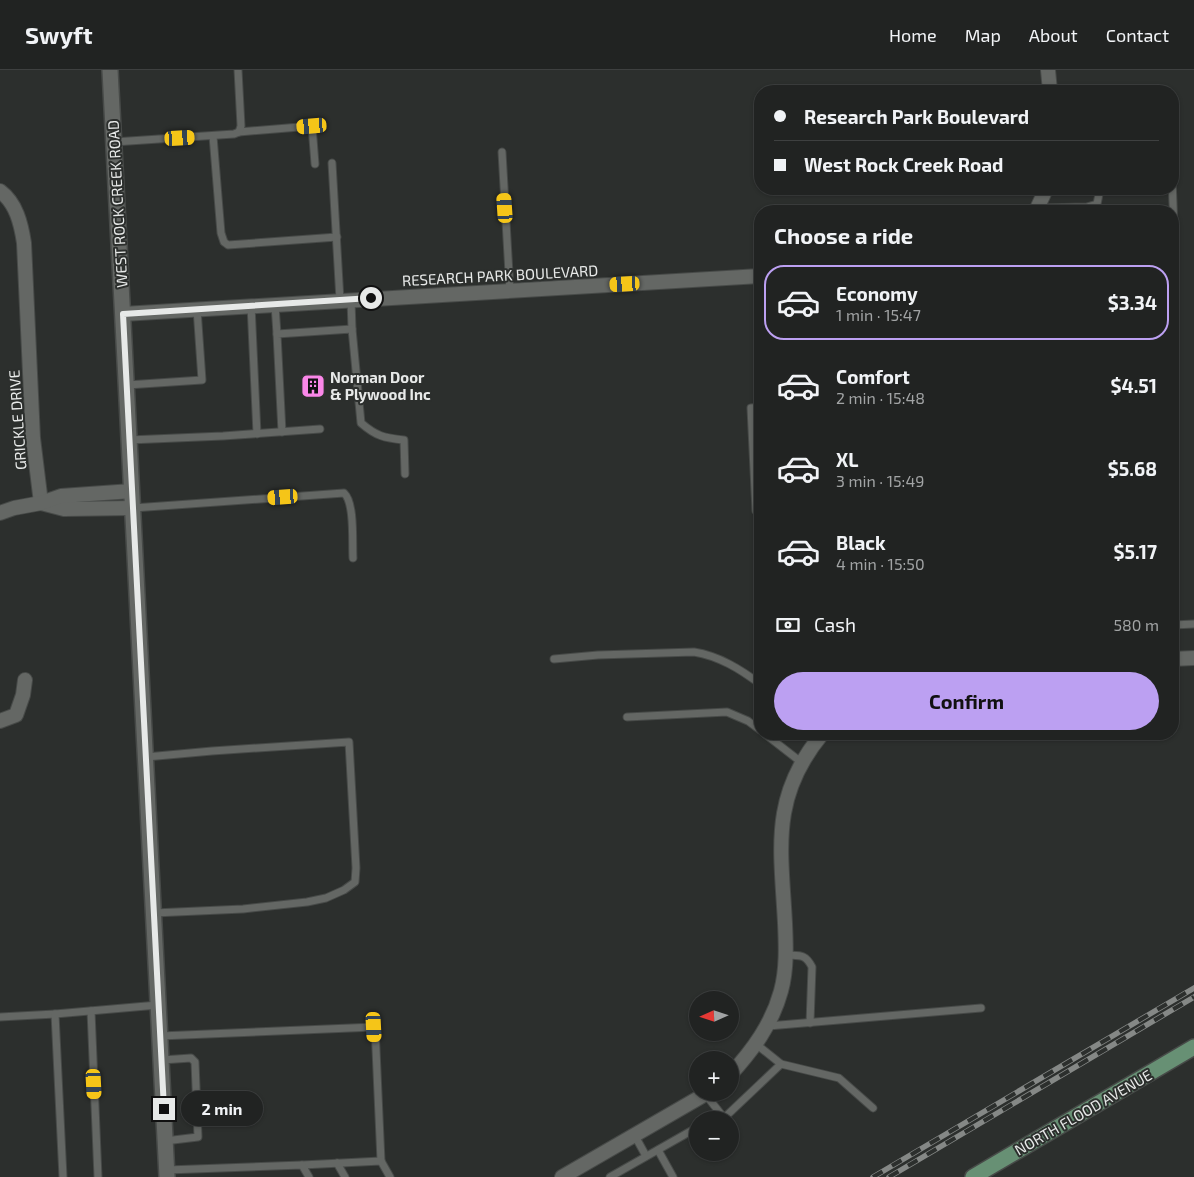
<!DOCTYPE html>
<html lang="en">
<head>
<meta charset="utf-8">
<style>
  :root { --surface:#212322; --page:#2d2f2f; --text:#f1f3f6; --muted:#a2a4a5; --line:#3e4040; --accent:#bca0f2 }
  body { margin:0; font-family:"Exo 2",sans-serif; background:var(--page); color:var(--text); height:100vh; display:flex; flex-direction:column; font-size:19px; white-space:nowrap }
  * { box-sizing:border-box; margin:0 }
  p { font-size:16px; color:var(--muted) }
  .icon { flex:none; width:28px; height:28px; fill:none; stroke:currentColor; stroke-width:2; stroke-linecap:round; stroke-linejoin:round }
  .map { position:relative; flex:1; overflow:hidden }
  .sheet { position:absolute; left:754px; top:135px; width:425px; height:535px; display:flex; flex-direction:column; background:var(--surface); border-radius:20px; box-shadow:0 1px 4px #0004,0 0 0 1px var(--line) }
  .sheet>* { flex:none }
  .guide { position:absolute; left:754px; top:15px; width:425px; height:110px; border-radius:20px; box-shadow:0 1px 4px #0004,0 0 0 1px var(--line); display:grid; align-content:center; height:110px; padding:0 20px; background:var(--surface) }
  .needle { width:32px; rotate:267deg }
  .controls { position:absolute; left:689px; top:921px; display:grid; gap:10px }
  .controls a { display:grid; place-items:center; width:50px; height:50px; border-radius:50%; background:var(--surface); box-shadow:0 1px 4px #0004,0 0 0 1px var(--line); font-size:25px }
  .end { position:absolute; width:22px; height:22px; margin:-11px; border:6px solid #e7e9e8; background:#111; box-shadow:0 0 0 2px #111 }
  .from { border-radius:50% }
  .bubble { position:absolute; height:35px; border-radius:18px; background:var(--surface); box-shadow:0 1px 4px #0004,0 0 0 1px var(--line); font-size:16px; font-weight:700; line-height:35px; text-align:center }
  .car { position:absolute; width:15px; height:30px; margin:-15px -8px; border-radius:6px; box-shadow:0 0 4px 1px #0007; background:linear-gradient(#f5c518 24%,#345 0 40%,#f5c518 0 76%,#345 0 86%,#f5c518 0) }
  .guide b { display:flex; align-items:center; gap:18px; height:48px; font-size:19px }
  .guide b+b { border-top:1px solid var(--line) }
  .guide i { width:12px; height:12px; background:var(--text) }
  ul { padding:0; list-style:none }
  li { display:flex; align-items:center; gap:15px; height:75px; margin:0 10px 8px; padding:0 10px; border:2px solid transparent; border-radius:20px }
  li div { flex:1 }
  li b { display:block; font-size:19px }
  li em { font-style:normal; font-weight:700 }
  li.current { border-color:var(--accent) }
  li>.icon { width:45px; height:45px; stroke-width:1.5 }
  h2 { padding:0 20px; font-size:22px; line-height:60px }
  .pay { display:flex; align-items:center; gap:12px; height:55px; padding:0 20px; font-size:19px }
  .pay p { margin-inline-start:auto }
  .primary-button { display:flex; gap:10px; margin-top:auto; padding:10px 20px }
  .primary-button a { flex:1; height:58px; border-radius:30px; background:var(--accent); color:#111; font-size:20px; font-weight:700; line-height:58px; text-align:center }
  header { display:flex; align-items:center; gap:30px; box-sizing:border-box; height:70px; padding:0 25px; background:var(--surface); border-bottom:1px solid var(--line) }
  header strong { font-size:24px }
  nav { display:flex; gap:28px; margin-inline-start:auto; font-size:18px }
  .map>svg:first-child { display:block }
  .lines { fill:none; stroke-linecap:round; stroke-linejoin:round }
  .service-casing { stroke:#474a48; stroke-width:9 }
  .minor-casing { stroke:#474a48; stroke-width:16 }
  .secondary-casing { stroke:#474a48; stroke-width:18 }
  .primary-casing { stroke:#474a48; stroke-width:18 }
  .service { stroke:#646764; stroke-width:7 }
  .minor { stroke:#646764; stroke-width:14 }
  .secondary { stroke:#646764; stroke-width:15 }
  .primary { stroke:#679074; stroke-width:15 }
  .rail-casing { stroke:#858886; stroke-width:5.5 }
  .rail { stroke:#2c2f2d; stroke-width:4; stroke-dasharray:11; stroke-linecap:butt }
  .route { stroke:#e7e9e8; stroke-width:6 }
  .labels { text-anchor:middle; dominant-baseline:central; stroke-width:4; stroke-linejoin:round; paint-order:stroke }
  .street-label { font-size:15px; fill:#e7e9e8; stroke:#2c2f2d }
  .poi-label { font-size:15px; font-weight:bold; fill:#e7e9e8; stroke:#2c2f2d; text-anchor:start }
</style>
</head>
<body>
<header>
<strong>Swyft</strong>
<nav><a>Home</a><a>Map</a><a>About</a><a>Contact</a></nav>
</header>
<div class="map">
<svg width="1194" height="1107" viewBox="0 0 1194 1107">
  <rect width="100%" height="100%" fill="#2c2f2d"/>
  <g class="lines">
    <g class="service-casing">
      <g id="service">
        <polyline points="239,62 312,56 315,94"/>
        <polyline points="213,66 221,163 224,172 228,175 337,167"/>
        <polyline points="114,72 234,64 239,62 241,56 238,0"/>
        <polyline points="502,82 510,221"/>
        <polyline points="332,93 340,230"/>
        <polyline points="1172,108 1175,185"/>
        <polyline points="1039,138 1087,137 1097,134 1100,119"/>
        <polyline points="351,230 352,259"/>
        <polyline points="251,235 257,364"/>
        <polyline points="275,235 277,264"/>
        <polyline points="127,315 202,310 197,239"/>
        <polyline points="760,337 751,338 756,441 760,440"/>
        <path d="M282,362L277,264L352,259L361,353C376,366 384,368 404,370L405,404"/>
        <polyline points="129,370 223,366 320,359"/>
        <path d="M133,438L344,423C355,433 352,473 353,488"/>
        <polyline points="1175,588 1173,555 1194,554"/>
        <path d="M554,589L598,585L694,582C719,586 740,599 760,614"/>
        <polyline points="627,647 727,642 748,651 760,660"/>
        <polyline points="765,664 801,692"/>
        <polyline points="146,687 212,681 349,672 356,798 355,812 344,820 326,828 307,832 243,839 154,843"/>
        <path d="M786,885C799,886 805,883 812,897L810,953"/>
        <polyline points="91,941 98,1107"/>
        <polyline points="0,947 55,944"/>
        <polyline points="768,956 981,938"/>
        <polyline points="160,966 375,957 381,1091"/>
        <polyline points="756,974 781,994 839,1008 873,1038"/>
        <polyline points="162,990 191,988 195,992 198,1067 165,1071"/>
        <polyline points="706,1025 724,1048 781,994"/>
        <polyline points="635,1066 646,1086"/>
        <polyline points="658,1080 673,1107"/>
        <polyline points="337,1093 345,1107"/>
        <polyline points="302,1095 381,1091 390,1107"/>
        <polyline points="167,1100 302,1095 309,1107"/>
        <polyline points="63,1107 55,944 158,935"/>
        <polyline points="610,1107 698,1057"/>
      </g>
    </g>
    <g class="minor-casing">
      <g id="minor">
        <polyline points="1048,0 1050,21"/>
        <path d="M0,121C16,133 21,153 24,173L33,368L41,433"/>
        <polyline points="1036,141 1046,119"/>
        <polyline points="123,244 760,206"/>
        <polyline points="41,433 64,439 133,438"/>
        <polyline points="0,443 14,438 41,433 61,426 132,421"/>
        <polyline points="1172,589 1194,588"/>
        <polyline points="0,651 16,645 23,625 25,610"/>
        <path d="M730,1005C753,980 772,954 781,921C787,899 786,875 785,853C781,778 770,727 822,664"/>
        <polyline points="562,1107 709,1022"/>
      </g>
    </g>
    <g class="secondary-casing">
      <polyline id="secondary" points="110,0 167,1107"/>
    </g>
    <g class="primary-casing">
      <polyline id="primary" points="973,1107 1194,977"/>
    </g>
    <use href="#service" class="service"/>
    <use href="#minor" class="minor"/>
    <use href="#secondary" class="secondary"/>
    <use href="#primary" class="primary"/>
    <g class="rail-casing">
      <g id="rail">
        <polyline points="873,1107 1194,918"/>
        <polyline points="889,1107 1194,927"/>
      </g>
    </g>
    <use href="#rail" class="rail"/>
  </g>
  <g class="lines">
    <polyline class="route" points="164,1039 123,244 371,228"/>
  </g>
  <defs>
    <g id="building-square" transform="scale(1.25)"><rect x="-9" y="-9" width="18" height="18" rx="4" fill="#fa87e8" stroke="#2c2f2d"/><path d="M-4-6H4V6H1V3H-1V6H-4ZM-2.5-4.3h1.7v1.8h-1.7ZM.8-4.3h1.7v1.8H.8ZM-2.5-1h1.7V.8h-1.7ZM.8-1h1.7V.8H.8Z" fill="#111"/></g>
  </defs>
  <g fill-rule="evenodd">
    <use href="#building-square" x="313" y="316"/>
  </g>
  <g class="labels">
    <g class="street-label">
      <text transform="translate(117 134) rotate(-93)">WEST ROCK CREEK ROAD</text>
      <text transform="translate(500 205) rotate(-3)">RESEARCH PARK BOULEVARD</text>
      <text transform="translate(17 350) rotate(-94)">GRICKLE DRIVE</text>
      <text transform="translate(1083 1042) rotate(-30)">NORTH FLOOD AVENUE</text>
    </g>
    <g class="poi-label">
      <text x="330" y="307">Norman Door<tspan x="330" dy="17">&amp; Plywood Inc</tspan></text>
    </g>
  </g>
</svg>
<div class="controls">
<a><svg class="needle" viewBox="-14 -14 28 28"><path d="M0-13l5 13h-10z" fill="#e53935"/><path d="M0 13l5-13h-10z" fill="#a2a4a5"/></svg></a>
<a>+</a>
<a>−</a>
</div>
<i class="end from" style="left:371px;top:228px"></i>
<i class="end" style="left:164px;top:1039px"></i>
<div class="bubble" style="left:181px;top:1021px;width:82px">2 min</div>
<i class="car" style="left:312px;top:56px;rotate:265deg"></i>
<i class="car" style="left:180px;top:68px;rotate:87deg"></i>
<i class="car" style="left:505px;top:138px;rotate:356deg"></i>
<i class="car" style="left:625px;top:214px;rotate:267deg"></i>
<i class="car" style="left:283px;top:427px;rotate:266deg"></i>
<i class="car" style="left:374px;top:957px;rotate:177deg"></i>
<i class="car" style="left:94px;top:1014px;rotate:177deg"></i>
<div class="guide">
<b><i class="from"></i>Research Park Boulevard</b>
<b><i></i>West Rock Creek Road</b>
</div>
<section class="sheet">
<h2>Choose a ride</h2>
<ul>
<li class="current"><svg class="icon" aria-label="car" viewBox="0 0 24 24"><path d="M5 17H2v-5l4-1 3-4h7l3 4 3 1v5h-3M9 17h6M6 11h13"/><circle cx="7" cy="17" r="2"/><circle cx="17" cy="17" r="2"/></svg><div><b>Economy</b><p>1 min · 15:47</p></div><em>$3.34</em></li>
<li><svg class="icon" aria-label="car" viewBox="0 0 24 24"><path d="M5 17H2v-5l4-1 3-4h7l3 4 3 1v5h-3M9 17h6M6 11h13"/><circle cx="7" cy="17" r="2"/><circle cx="17" cy="17" r="2"/></svg><div><b>Comfort</b><p>2 min · 15:48</p></div><em>$4.51</em></li>
<li><svg class="icon" aria-label="car" viewBox="0 0 24 24"><path d="M5 17H2v-5l4-1 3-4h7l3 4 3 1v5h-3M9 17h6M6 11h13"/><circle cx="7" cy="17" r="2"/><circle cx="17" cy="17" r="2"/></svg><div><b>XL</b><p>3 min · 15:49</p></div><em>$5.68</em></li>
<li><svg class="icon" aria-label="car" viewBox="0 0 24 24"><path d="M5 17H2v-5l4-1 3-4h7l3 4 3 1v5h-3M9 17h6M6 11h13"/><circle cx="7" cy="17" r="2"/><circle cx="17" cy="17" r="2"/></svg><div><b>Black</b><p>4 min · 15:50</p></div><em>$5.17</em></li>
</ul>
<div class="pay"><svg class="icon" aria-label="cash" viewBox="0 0 24 24"><path d="M3 7h18v10H3z"/><circle cx="12" cy="12" r="2"/></svg>Cash<p>580 m</p></div>
<div class="primary-button"><a>Confirm</a></div>
</section>
</div>
</body>
</html>
